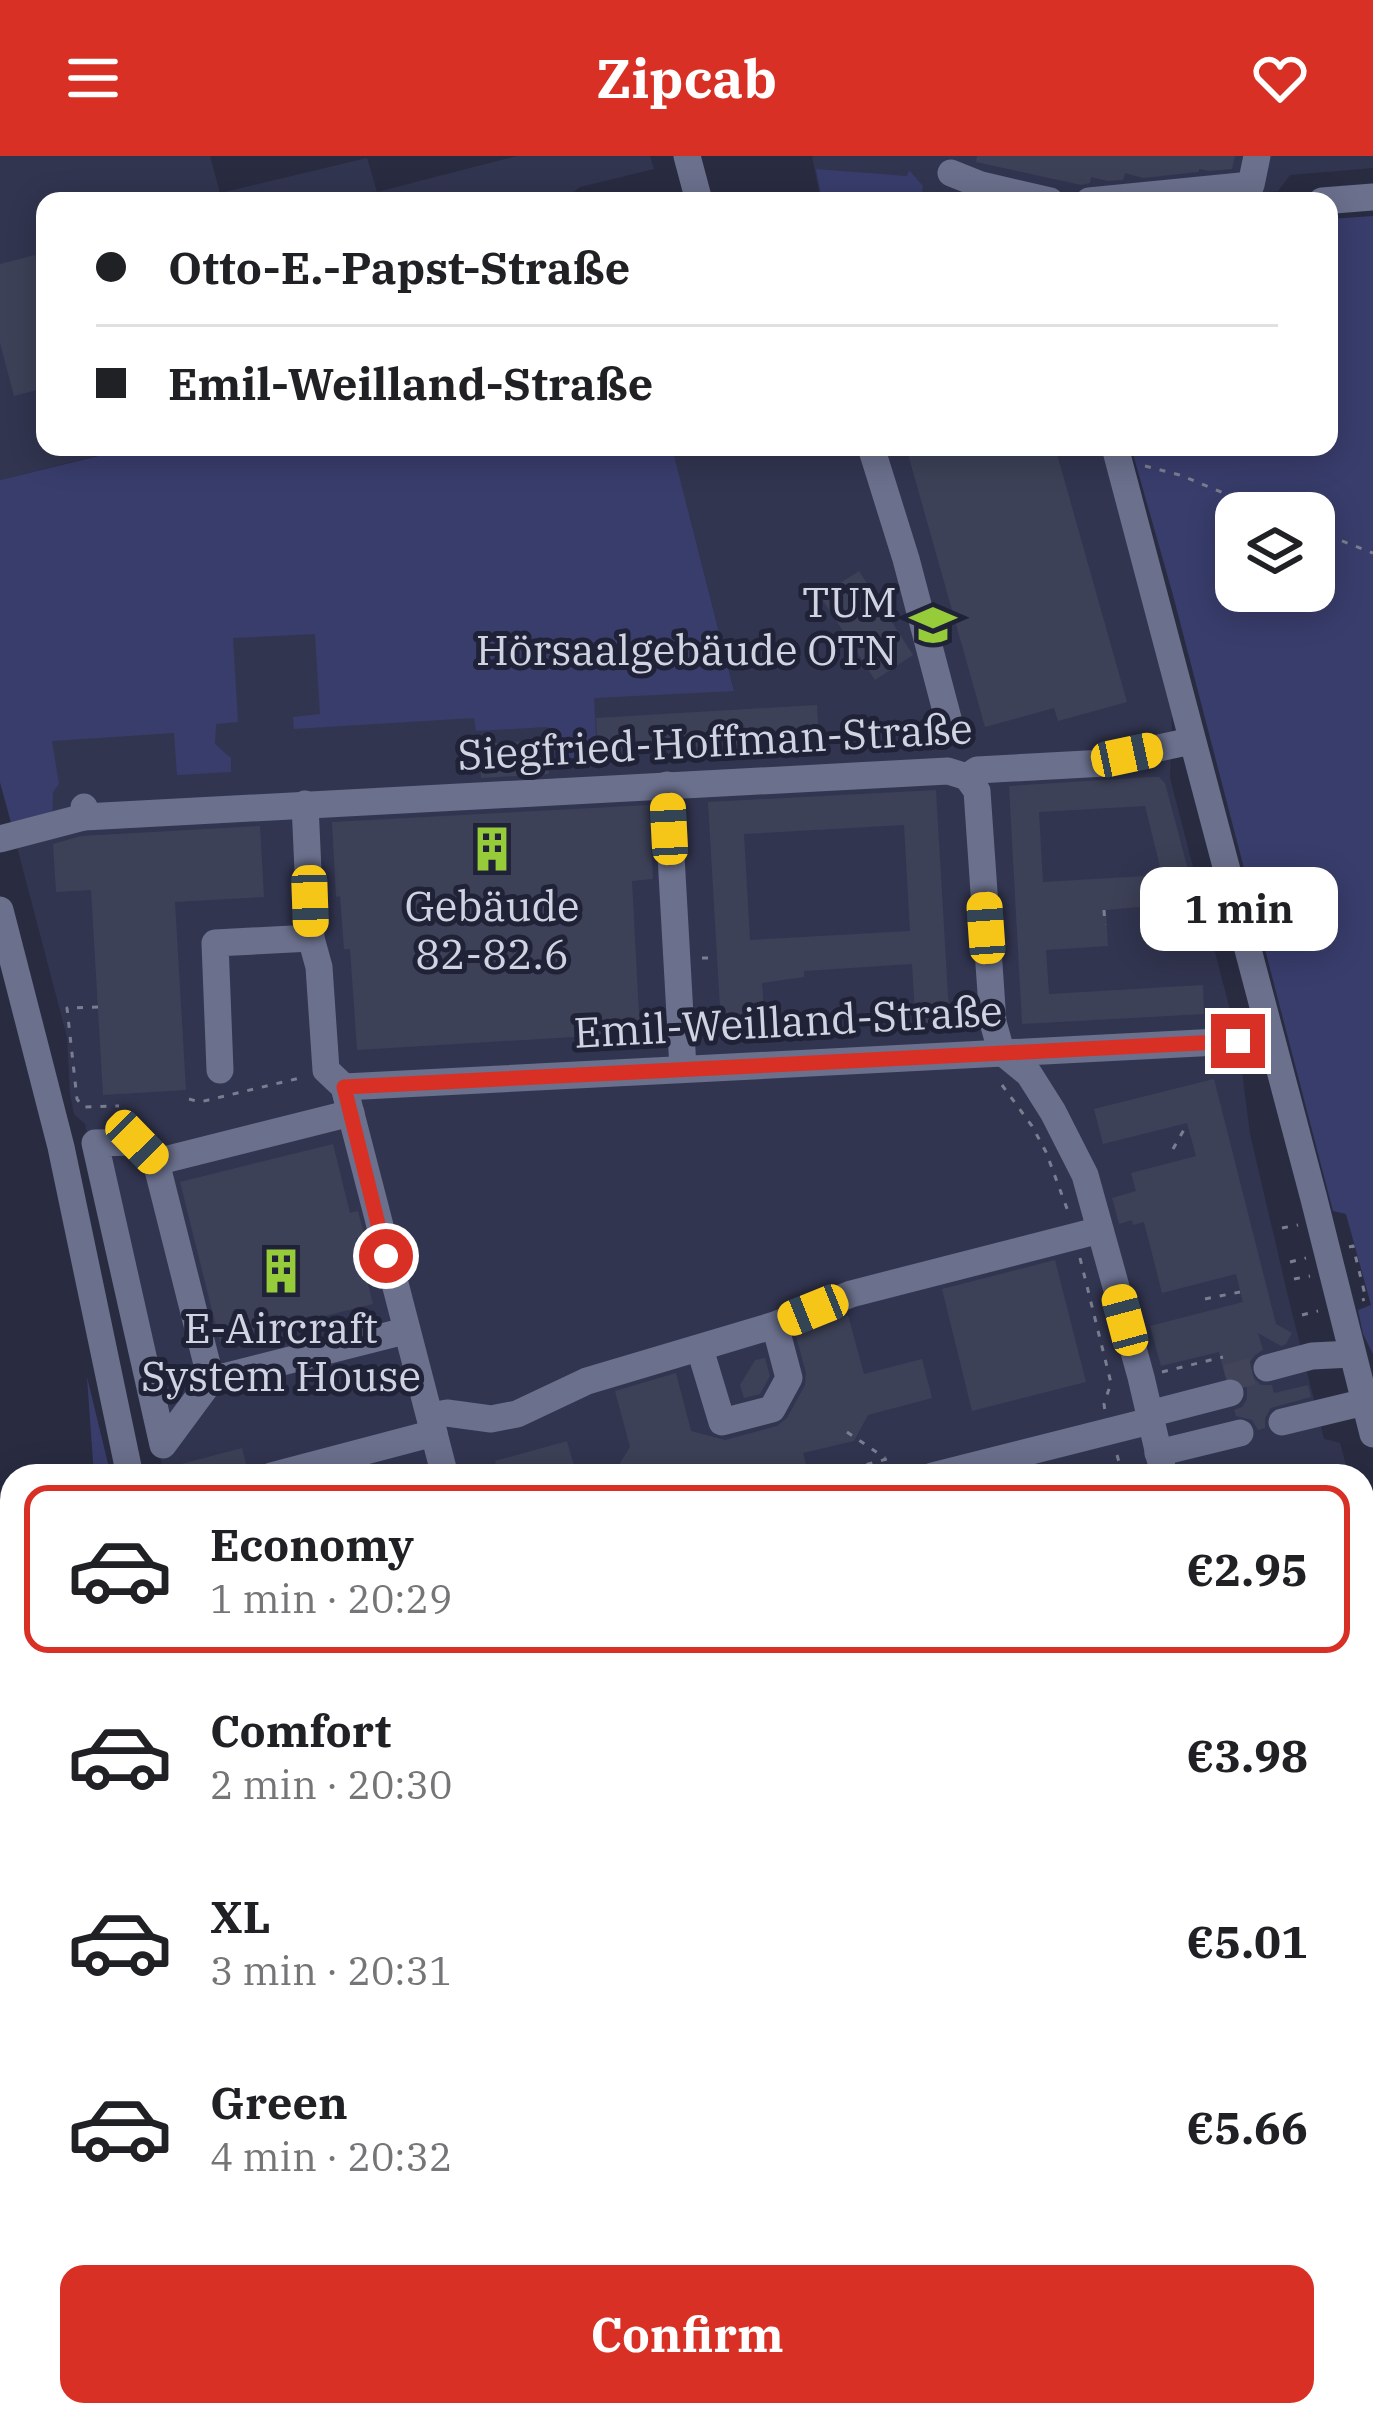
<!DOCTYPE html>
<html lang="en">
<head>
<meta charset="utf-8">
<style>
  :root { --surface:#fff; --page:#f6f6f6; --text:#202124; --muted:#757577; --line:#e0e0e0; --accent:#d93025 }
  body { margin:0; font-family:"IBM Plex Serif",serif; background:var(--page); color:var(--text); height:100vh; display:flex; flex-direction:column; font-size:45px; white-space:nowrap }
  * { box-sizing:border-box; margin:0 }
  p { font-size:39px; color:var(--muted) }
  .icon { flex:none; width:66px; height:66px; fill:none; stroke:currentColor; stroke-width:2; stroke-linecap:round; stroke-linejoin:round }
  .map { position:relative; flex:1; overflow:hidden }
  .drawer { position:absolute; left:0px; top:1308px; width:1374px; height:963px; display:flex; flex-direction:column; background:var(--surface); border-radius:36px 36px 0 0; box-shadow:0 6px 30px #0003 }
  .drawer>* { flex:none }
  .banner { position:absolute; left:36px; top:36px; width:1302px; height:264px; border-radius:24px; box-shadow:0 6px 30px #0003; display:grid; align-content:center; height:264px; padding:0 60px; background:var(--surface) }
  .tools { position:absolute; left:1215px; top:336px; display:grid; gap:24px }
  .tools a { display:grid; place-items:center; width:120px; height:120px; border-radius:24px; background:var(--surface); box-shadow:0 6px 30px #0003; font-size:60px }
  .end { position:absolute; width:54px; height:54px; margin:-27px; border:15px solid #d93025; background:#fff; box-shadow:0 0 0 6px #fff }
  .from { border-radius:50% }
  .bubble { position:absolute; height:84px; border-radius:24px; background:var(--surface); box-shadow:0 6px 30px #0003; font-size:39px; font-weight:800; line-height:84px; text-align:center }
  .car { position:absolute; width:36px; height:72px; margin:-36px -18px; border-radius:15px; box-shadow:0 0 9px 3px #0007; background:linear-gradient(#f5c518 24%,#345 0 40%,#f5c518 0 76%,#345 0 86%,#f5c518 0) }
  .banner b { display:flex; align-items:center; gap:42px; height:114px; font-size:45px }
  .banner b+b { border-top:3px solid var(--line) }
  .banner i { width:30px; height:30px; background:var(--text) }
  ul { padding:21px 0 0; list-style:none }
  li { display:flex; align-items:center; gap:36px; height:168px; margin:0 24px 18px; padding:0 36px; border:6px solid transparent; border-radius:24px }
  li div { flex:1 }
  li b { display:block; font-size:45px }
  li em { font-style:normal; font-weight:800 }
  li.active { border-color:var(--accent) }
  li>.icon { width:108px; height:108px; stroke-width:1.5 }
  .cta { display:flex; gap:24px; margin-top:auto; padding:24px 60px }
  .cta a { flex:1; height:138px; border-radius:24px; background:var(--accent); color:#fff; font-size:48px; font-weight:800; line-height:138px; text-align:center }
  header { display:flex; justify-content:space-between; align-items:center; height:156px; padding:0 60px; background:var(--accent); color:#fff; font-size:54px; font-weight:800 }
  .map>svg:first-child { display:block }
  .built { fill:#323550 }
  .green { fill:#393d6c; fill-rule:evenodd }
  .building { fill:#3d4157; fill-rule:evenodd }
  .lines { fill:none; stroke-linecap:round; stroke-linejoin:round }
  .minor-tunnel { stroke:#424559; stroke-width:27; stroke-dasharray:27 14; stroke-linecap:butt }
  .path { stroke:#7b7e90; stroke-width:3; stroke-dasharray:6 9; stroke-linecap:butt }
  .minor { stroke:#6b708d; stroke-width:27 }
  .route { stroke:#d93025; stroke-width:15 }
  .labels { text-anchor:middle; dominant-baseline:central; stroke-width:10; stroke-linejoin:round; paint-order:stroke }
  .poi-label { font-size:42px; fill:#d0d3e1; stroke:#202237 }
  .street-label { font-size:42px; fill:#d0d3e1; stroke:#202237 }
</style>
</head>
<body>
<header><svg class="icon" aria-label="menu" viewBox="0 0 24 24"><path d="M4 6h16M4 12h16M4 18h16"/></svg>Zipcab<svg class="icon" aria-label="heart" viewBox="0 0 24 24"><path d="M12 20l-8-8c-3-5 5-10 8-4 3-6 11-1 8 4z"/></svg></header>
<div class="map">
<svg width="1373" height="2270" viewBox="0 0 1373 2270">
  <rect width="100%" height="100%" fill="#292c41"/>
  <g class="built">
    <polygon points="0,0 210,0 220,37 367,2 377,36 517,0 650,0 654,13 580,31 567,41 567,45 45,45 45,291 124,291 124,293 0,324"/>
    <polygon points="812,0 1373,0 1373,12 1290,19 1278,35 1166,45 821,45"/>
    <polygon points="672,291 1103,291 1172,560 1170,622 1238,885 1250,978 1291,1153 1324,1283 1340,1287 1349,1320 159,1320 162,1310 85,968 74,958 70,937 67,881 0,626 0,445 584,410 734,534"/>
    <polygon points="1362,1370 1373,1413 1373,1791 1362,1794"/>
    <polygon points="1373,1939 1373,2172 1362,2175 1362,1941"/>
  </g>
  <g class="green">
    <polygon points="816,13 907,20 909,14 923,30 920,45 822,45"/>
    <path d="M1373,60V1198L1363,1178L1358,1154L1371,1149L1346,1058L1333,1055L1173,439L1131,291H1329V63ZM1236,357H1314V435H1236Z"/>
    <polygon points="124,291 672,291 734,535 594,542 597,601 550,604 548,571 476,575 474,562 294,573 293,561 320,558 315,478 233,482 238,566 216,568 215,588 231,602 231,616 177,619 174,577 52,585 59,628 53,636 52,667 14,677 0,626 0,324 123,294"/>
    <polygon points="87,1221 111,1320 94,1320"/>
    <polygon points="12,2088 12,2191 0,2270 0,2113"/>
    <polygon points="1373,2209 1373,2270 1203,2270 1247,2259 1362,2259 1362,2212"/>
    <polygon points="100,2259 317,2259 319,2270 103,2270"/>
  </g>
  <g class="building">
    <polygon points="977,0 1235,0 1232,13 1209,15 1199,13 1199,16 1143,22 1125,17 1123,24 1108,25 1091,21 1090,27 1081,29 976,6"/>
    <polygon points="35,99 45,137 45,232 14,240 0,187 0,108"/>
    <polygon points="906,291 1055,291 1127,546 1058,565 1054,552 985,571"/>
    <polygon points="859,415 913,499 875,524 820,440"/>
    <polygon points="817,549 819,584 598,597 596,562"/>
    <polygon points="547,584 549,618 481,622 479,588"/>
    <path d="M1150,621H1159L1165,627L1204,774L1203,780L1184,788L1171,748L1106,754L1108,790L1046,794L1049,838L1203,829L1204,858L1022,868L1009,630ZM1145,650L1162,719L1043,726L1039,656Z"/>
    <path d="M936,634L950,873L916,875L912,808L804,815V821L762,827L766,884L722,886L708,646ZM904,669L910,775L750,784L744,678Z"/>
    <polygon points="649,649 653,723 632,725 640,877 357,894 350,793 344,793 340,740 336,741 332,666"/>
    <polygon points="260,670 264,741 175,746 186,934 103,939 91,734 56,736 53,688 81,680"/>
    <polygon points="1214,923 1276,1168 1292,1177 1286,1188 1281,1190 1258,1177 1263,1194 1255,1199 1250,1206 1250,1218 1261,1229 1272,1229 1274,1237 1308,1229 1311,1241 1271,1252 1265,1262 1265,1272 1258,1274 1252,1264 1236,1260 1234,1254 1242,1251 1247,1243 1247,1231 1236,1220 1225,1220 1219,1196 1161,1210 1150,1170 1243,1146 1236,1118 1162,1137 1144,1066 1133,1069 1132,1064 1119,1068 1112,1042 1136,1035 1131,1017 1196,1000 1187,967 1103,988 1094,953"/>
    <polygon points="333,988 350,1057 358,1055 364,1079 356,1082 373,1148 220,1186 180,1026"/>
    <polygon points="1055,1104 1086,1226 972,1255 942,1133"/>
    <polygon points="848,1159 864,1218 922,1203 932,1242 868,1259 854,1285 803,1297 809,1320 612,1320 630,1291 615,1235 676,1217 691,1275 725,1284 777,1270 787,1262 805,1229 806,1217 796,1180"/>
    <polygon points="765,1202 770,1220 760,1238 744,1242 740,1229 755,1204"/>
    <polygon points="567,1285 577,1320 499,1320 495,1305"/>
    <polygon points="242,1292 246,1308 200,1320 156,1320 155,1315"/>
  </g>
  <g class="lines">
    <polyline class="minor-tunnel" points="1226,1222 1267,1212"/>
    <g class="path">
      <polyline points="1145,310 1180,319 1272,357"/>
      <polyline points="1314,374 1373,397"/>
      <polyline points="1104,754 1105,769"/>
      <polyline points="702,802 717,802"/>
      <polyline points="98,851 67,852 77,943 83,951 119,950"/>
      <polyline points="1002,929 1032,970 1046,996 1069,1058"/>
      <polyline points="189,943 200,946 304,921"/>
      <polyline points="1173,993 1186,970"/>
      <polyline points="1282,1072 1298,1069"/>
      <polyline points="1349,1091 1353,1090 1366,1143 1362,1144"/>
      <polyline points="1080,1102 1111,1227 1104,1248 1105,1255"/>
      <polyline points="1290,1106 1306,1102"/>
      <polyline points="1294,1123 1310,1120"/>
      <polyline points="1205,1143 1240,1136"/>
      <polyline points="1302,1159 1318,1155"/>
      <polyline points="1162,1216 1223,1201"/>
      <polyline points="847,1276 885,1302"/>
      <polyline points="1117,1299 1123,1320"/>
      <polyline points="823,1320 887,1303"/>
      <polyline points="1362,1791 1373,1788"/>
      <polyline points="1346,2259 1348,2270"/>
    </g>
    <g class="minor">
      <polyline points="687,0 699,45"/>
      <polyline points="951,17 981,29 1050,45"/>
      <polyline points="1089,45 1251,29 1257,0"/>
      <polyline points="1322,45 1373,41"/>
      <polyline points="871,291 906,403 950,570"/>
      <polyline points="1115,291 1314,1043 1373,1278"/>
      <polyline points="967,621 977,635 993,866 1001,895 1029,918 1053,956 1085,1019 1141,1221 1164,1320"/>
      <polyline points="667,629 683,912"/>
      <polyline points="305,648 311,782 319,811 326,914 344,931 445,1320"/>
      <polyline points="84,651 84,661 948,615 967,621 977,614 1105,607 1127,599 1191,585"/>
      <polyline points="0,683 84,661"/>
      <polyline points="0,754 61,991 130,1320"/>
      <polyline points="220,914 215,787 311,782"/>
      <polyline points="344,931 1238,885 1270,880"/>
      <polyline points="351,957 156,1006 211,1224 405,1175"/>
      <polyline points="156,1006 137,986 95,987 163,1289 211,1224"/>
      <polyline points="700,1193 722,1266 772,1253 789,1222 775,1169"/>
      <polyline points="1267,1212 1312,1200 1352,1198"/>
      <polyline points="1149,1258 1230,1237"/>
      <polyline points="430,1260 447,1257 491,1263 517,1258 587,1225 775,1169 851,1138 1100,1074"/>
      <polyline points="1282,1266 1365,1246"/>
      <polyline points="1158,1297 1240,1277"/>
      <polyline points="271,1320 434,1277"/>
      <polyline points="932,1320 1150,1265"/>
      <polyline points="1362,1406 1373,1404"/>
      <polyline points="1362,1846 1373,1843"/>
      <polyline points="358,2259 361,2270"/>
      <polyline points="422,2259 424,2270"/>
      <polyline points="675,2259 677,2270"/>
      <polyline points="722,2259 724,2270"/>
      <polyline points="1012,2259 1015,2270"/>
      <polyline points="1065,2270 1106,2259"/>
    </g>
  </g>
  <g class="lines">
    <polyline class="route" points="386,1100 344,931 1238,885"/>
  </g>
  <defs>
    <g id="university-bare" transform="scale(3.6)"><path d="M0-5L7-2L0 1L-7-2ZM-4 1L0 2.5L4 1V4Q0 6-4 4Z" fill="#96cc3a" stroke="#202237" stroke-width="2.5" paint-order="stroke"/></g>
    <g id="building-bare" transform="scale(3.6)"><path d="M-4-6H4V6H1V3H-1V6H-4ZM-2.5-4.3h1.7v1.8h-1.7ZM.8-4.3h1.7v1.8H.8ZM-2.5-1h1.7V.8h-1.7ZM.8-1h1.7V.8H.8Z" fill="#96cc3a" stroke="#202237" stroke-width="2.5" paint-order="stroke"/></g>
  </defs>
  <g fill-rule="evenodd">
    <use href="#university-bare" x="933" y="469"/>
    <use href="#building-bare" x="492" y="693"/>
    <use href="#building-bare" x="281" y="1115"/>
  </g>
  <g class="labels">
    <g class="poi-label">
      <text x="897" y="445" text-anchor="end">TUM<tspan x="897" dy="48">Hörsaalgebäude OTN</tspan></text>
      <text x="492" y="749">Gebäude<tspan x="492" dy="48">82-82.6</tspan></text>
      <text x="281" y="1171">E-Aircraft<tspan x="281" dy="48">System House</tspan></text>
    </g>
    <g class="street-label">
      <text transform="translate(715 585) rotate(-3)">Siegfried-Hoffman-Straße</text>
      <text transform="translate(788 865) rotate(-3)">Emil-Weilland-Straße</text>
    </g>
  </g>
</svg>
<div class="tools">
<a><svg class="icon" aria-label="layers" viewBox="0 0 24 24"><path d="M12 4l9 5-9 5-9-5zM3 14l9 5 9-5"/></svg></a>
</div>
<i class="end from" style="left:386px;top:1100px"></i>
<i class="end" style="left:1238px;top:885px"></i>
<div class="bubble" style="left:1140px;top:711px;width:198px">1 min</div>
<i class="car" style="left:1127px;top:599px;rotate:78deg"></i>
<i class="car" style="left:669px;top:673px;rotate:357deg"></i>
<i class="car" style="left:310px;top:745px;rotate:178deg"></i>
<i class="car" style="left:986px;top:772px;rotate:356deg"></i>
<i class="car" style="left:137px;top:986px;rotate:136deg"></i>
<i class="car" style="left:813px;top:1154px;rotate:248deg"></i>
<i class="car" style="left:1125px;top:1164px;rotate:345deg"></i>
<div class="banner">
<b><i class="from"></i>Otto-E.-Papst-Straße</b>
<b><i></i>Emil-Weilland-Straße</b>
</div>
<section class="drawer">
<ul>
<li class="active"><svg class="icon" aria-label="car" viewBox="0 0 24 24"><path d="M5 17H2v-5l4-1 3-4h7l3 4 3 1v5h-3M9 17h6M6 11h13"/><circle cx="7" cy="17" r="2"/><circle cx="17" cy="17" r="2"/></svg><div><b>Economy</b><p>1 min · 20:29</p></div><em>€2.95</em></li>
<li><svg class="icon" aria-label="car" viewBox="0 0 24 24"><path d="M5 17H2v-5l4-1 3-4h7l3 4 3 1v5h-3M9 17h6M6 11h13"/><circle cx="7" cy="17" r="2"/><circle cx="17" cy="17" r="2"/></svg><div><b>Comfort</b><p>2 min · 20:30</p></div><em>€3.98</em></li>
<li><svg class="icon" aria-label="car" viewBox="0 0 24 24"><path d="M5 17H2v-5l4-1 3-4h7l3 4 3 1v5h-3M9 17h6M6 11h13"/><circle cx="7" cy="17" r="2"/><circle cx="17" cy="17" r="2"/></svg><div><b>XL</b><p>3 min · 20:31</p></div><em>€5.01</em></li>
<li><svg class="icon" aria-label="car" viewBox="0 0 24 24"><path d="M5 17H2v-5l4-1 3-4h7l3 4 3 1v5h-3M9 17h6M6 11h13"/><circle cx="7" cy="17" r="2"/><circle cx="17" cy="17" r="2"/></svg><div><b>Green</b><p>4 min · 20:32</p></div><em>€5.66</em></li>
</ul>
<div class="cta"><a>Confirm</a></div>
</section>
</div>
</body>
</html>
